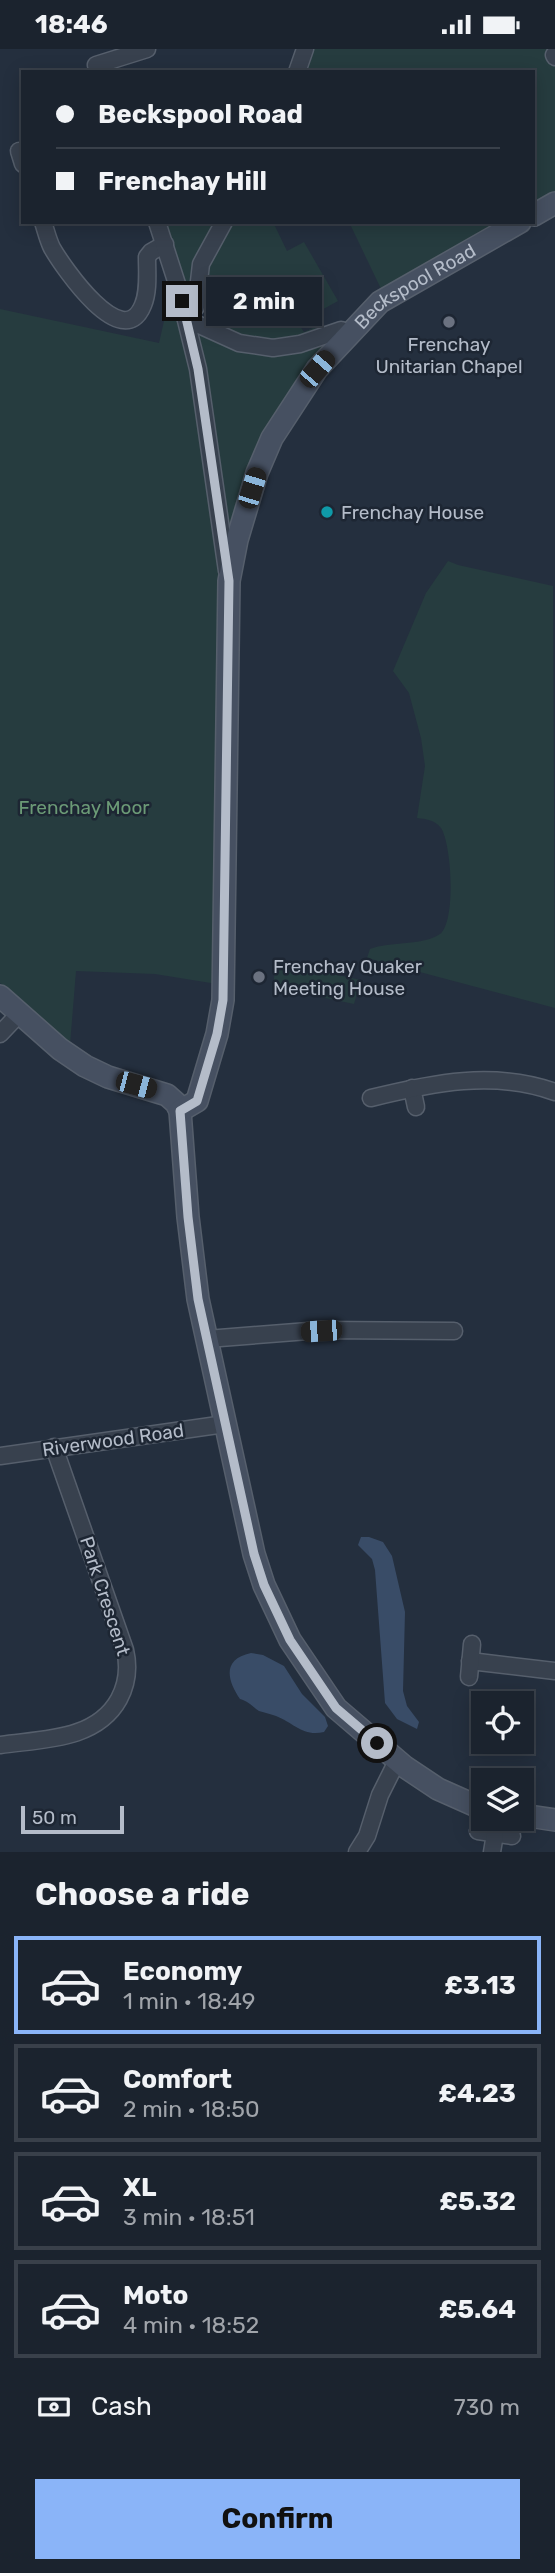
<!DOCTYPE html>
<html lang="en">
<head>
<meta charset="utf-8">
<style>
  :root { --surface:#1b232e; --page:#282f3a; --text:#f1f3f6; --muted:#a0a4aa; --line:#39404a; --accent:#8ab4f8 }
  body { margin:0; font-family:Rubik,sans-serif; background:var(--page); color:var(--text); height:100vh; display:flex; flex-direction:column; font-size:26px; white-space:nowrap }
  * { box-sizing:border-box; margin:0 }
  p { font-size:23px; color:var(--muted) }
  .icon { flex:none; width:38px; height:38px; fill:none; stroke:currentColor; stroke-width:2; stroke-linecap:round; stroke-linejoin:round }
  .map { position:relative; height:1803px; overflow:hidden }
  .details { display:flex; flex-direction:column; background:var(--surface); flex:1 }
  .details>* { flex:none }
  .hud { position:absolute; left:21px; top:21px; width:514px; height:154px; border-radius:0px; box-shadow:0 4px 18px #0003,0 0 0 2px var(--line); display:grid; align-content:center; height:154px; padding:0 35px; background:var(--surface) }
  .controls { position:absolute; left:471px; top:1642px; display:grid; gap:14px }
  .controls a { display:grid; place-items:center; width:63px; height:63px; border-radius:0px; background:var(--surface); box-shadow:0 4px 18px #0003,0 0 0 2px var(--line); font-size:35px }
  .scale { position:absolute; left:21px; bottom:18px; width:103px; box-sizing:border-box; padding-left:7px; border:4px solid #b4bcc9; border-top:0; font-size:19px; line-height:24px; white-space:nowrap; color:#b4bcc9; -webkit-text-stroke:5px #1d2633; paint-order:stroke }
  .end { position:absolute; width:32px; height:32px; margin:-16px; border:9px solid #b4bcc9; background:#111; box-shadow:0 0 0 4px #111 }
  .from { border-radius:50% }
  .bubble { position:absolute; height:49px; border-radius:0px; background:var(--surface); box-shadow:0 4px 18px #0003,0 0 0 2px var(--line); font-size:23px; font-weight:700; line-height:49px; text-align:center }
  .car { position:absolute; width:21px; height:42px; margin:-21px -10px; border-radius:9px; box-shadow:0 0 5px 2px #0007; background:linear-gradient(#222 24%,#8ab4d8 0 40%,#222 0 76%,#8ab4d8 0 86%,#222 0) }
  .hud b { display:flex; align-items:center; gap:24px; height:66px; font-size:26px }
  .hud b+b { border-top:2px solid var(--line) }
  .hud i { width:18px; height:18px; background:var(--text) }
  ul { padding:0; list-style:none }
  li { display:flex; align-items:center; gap:21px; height:98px; margin:0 14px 10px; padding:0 21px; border:4px solid var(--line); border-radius:0px }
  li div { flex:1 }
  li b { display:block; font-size:26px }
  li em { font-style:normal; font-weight:700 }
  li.on { border-color:var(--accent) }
  li>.icon { width:63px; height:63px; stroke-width:1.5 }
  h2 { padding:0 35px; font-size:32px; line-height:84px }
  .pay { display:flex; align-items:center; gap:18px; height:77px; padding:0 35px; font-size:26px }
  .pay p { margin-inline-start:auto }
  .primary-button { display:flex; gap:14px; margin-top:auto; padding:14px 35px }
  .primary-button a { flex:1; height:80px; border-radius:0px; background:var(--accent); color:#111; font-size:28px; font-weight:700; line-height:80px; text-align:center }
  .status { display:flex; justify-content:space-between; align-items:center; height:49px; padding:0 35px; background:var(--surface); direction:ltr }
  .status svg { height:19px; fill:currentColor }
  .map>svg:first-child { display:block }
  .green { fill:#263c3f }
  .water { fill:#394c67 }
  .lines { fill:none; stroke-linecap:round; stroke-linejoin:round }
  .street-casing { stroke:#565f6c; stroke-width:19 }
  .secondary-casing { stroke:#565f6c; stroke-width:24 }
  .street { stroke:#38414e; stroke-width:16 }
  .secondary { stroke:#465061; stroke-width:21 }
  .route { stroke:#b4bcc9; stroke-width:9 }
  .worship-dot { fill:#6b7280; stroke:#1d2633; stroke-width:2.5 }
  .culture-dot { fill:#0f9aa8; stroke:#1d2633; stroke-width:2.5 }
  .labels { text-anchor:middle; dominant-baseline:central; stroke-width:5; stroke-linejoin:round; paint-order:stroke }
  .street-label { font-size:19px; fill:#b4bcc9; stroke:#1d2633 }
  .poi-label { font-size:19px; fill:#b4bcc9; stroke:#1d2633; text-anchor:start }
  .park-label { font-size:19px; fill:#6b9a76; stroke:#1d2633 }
</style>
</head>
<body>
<div class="status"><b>18:46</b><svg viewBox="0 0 49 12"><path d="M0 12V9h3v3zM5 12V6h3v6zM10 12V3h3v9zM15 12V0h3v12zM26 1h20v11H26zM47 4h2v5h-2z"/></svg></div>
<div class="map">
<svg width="555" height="1803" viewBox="0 0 555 1803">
  <rect width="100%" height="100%" fill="#242f3e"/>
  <g class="green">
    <polygon points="313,0 555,0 555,143 534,155 534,23 303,23"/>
    <polygon points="162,173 217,173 189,252"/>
    <path d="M230,173H273L287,202L304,193L338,252L298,274L304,283L315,278L320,285C266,296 257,298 207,272L201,256L207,213Z"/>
    <polygon points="349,173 503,173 383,244"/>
    <polygon points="172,237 187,294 221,529 217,935 155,925 76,922 70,996 0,934 0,260 159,294"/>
    <polygon points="200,284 240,298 330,290 227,487 200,296"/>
    <path d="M448,512L458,516L553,537L555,959L367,909L370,900C390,892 423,897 440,885C456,873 452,796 441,779C435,771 426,770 417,769L425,717L421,689L409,644L393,622L426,544Z"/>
    <polygon points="276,913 361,931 354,955 292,942 293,939 273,937"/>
  </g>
  <g class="water">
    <polygon points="361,1488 369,1488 383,1493 392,1507 405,1563 403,1642 407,1657 419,1673 417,1680 397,1670 385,1654 375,1521 372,1510 358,1496"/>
    <path d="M251,1604L263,1606L284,1617L302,1645L325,1668L328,1677L324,1683C303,1688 294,1674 276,1667C271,1665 265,1664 259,1662C252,1657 248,1652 240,1650C227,1631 222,1610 251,1604Z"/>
  </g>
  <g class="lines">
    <g class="street-casing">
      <g id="street">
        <polyline points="554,6 555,8"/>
        <polyline points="96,16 147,0"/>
        <polyline points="297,23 305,0"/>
        <polyline points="19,102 23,115"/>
        <path d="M43,173C46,182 48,191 52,199C63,218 123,306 143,256C149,242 147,223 147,208L151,203L165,195"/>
        <polyline points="157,173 177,235 198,320 227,522"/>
        <polyline points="186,270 239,294 273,299 300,295 341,281 349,284"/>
        <polyline points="186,270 196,258 201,215 224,173"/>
        <polyline points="0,985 19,965"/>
        <polyline points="412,1039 416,1058"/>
        <path d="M371,1049C432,1034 494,1021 555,1043"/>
        <polyline points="207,1290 321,1281 454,1282"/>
        <polyline points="0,1407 225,1375"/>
        <polyline points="470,1612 555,1622"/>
        <polyline points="469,1628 472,1595"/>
        <path d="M0,1696C41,1690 96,1692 119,1650C127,1635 129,1618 125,1601L54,1398"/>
        <polyline points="478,1782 512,1787"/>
        <polyline points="357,1803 367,1787 380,1746 397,1712"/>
        <polyline points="492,1803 495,1785"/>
      </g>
    </g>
    <g class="secondary-casing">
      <g id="secondary">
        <polyline points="534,166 555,154"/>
        <polyline points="0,947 60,1000 85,1017 108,1028 167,1046 176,1054 180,1062 188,1168 198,1250 254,1505 264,1536 290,1591 336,1659 405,1718 438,1740 483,1760"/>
        <path id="s1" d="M180,1062L197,1052L217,985L223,951L229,532L237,491L257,424L272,389L317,320L380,253L520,173"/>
        <polyline points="522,1766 555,1771"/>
      </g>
    </g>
    <use href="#street" class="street"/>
    <use href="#secondary" class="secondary"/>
  </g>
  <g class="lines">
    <polyline class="route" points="182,252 198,320 229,532 223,951 217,985 197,1052 180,1062 188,1168 198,1250 254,1505 264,1536 290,1591 336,1659 377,1694"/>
  </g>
  <g class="worship-dot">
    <circle cx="449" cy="273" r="7"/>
    <circle cx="259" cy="928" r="7"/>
  </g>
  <circle class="culture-dot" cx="327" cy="463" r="7"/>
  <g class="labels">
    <g class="street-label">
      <text stroke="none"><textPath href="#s1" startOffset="905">Beckspool Road</textPath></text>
      <text transform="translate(113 1391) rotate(-8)">Riverwood Road</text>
      <text transform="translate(105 1547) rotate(72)">Park Crescent</text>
    </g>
    <g class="poi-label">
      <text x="449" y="295" text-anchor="middle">Frenchay<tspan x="449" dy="22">Unitarian Chapel</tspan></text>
      <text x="341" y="463">Frenchay House</text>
      <text x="273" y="917">Frenchay Quaker<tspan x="273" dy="22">Meeting House</tspan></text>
    </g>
    <g class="park-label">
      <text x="84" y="758">Frenchay Moor</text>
    </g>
  </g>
</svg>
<div class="controls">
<a><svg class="icon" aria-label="locate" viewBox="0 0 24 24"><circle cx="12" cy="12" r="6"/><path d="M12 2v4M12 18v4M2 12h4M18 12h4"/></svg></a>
<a><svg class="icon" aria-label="layers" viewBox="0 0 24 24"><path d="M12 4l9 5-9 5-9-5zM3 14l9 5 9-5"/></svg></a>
</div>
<div class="scale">50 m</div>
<i class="end from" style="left:377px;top:1694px"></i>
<i class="end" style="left:182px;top:252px"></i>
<div class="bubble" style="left:206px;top:228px;width:116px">2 min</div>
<i class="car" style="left:317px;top:320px;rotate:41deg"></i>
<i class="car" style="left:252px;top:439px;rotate:17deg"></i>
<i class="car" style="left:136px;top:1036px;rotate:105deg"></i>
<i class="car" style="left:321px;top:1282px;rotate:266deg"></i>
<div class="hud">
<b><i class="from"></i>Beckspool Road</b>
<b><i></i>Frenchay Hill</b>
</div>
</div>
<section class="details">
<h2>Choose a ride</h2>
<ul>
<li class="on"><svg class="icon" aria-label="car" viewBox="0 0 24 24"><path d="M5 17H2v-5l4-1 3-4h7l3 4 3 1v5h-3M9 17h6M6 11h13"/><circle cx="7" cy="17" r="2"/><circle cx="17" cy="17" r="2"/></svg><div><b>Economy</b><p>1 min · 18:49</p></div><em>£3.13</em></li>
<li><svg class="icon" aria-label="car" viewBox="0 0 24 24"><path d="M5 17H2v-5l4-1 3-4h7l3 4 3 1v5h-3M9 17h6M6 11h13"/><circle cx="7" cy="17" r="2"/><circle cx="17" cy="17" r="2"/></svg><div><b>Comfort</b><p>2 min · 18:50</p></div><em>£4.23</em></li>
<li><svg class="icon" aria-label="car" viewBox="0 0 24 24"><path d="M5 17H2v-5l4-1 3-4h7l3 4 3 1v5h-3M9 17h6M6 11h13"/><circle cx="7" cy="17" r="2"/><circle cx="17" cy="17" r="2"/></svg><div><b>XL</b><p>3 min · 18:51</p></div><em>£5.32</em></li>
<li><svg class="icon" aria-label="car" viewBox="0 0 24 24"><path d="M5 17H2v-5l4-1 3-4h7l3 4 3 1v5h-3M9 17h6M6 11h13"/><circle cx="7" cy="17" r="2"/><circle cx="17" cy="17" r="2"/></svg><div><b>Moto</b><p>4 min · 18:52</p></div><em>£5.64</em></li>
</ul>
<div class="pay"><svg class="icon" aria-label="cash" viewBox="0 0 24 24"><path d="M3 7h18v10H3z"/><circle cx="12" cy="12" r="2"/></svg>Cash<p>730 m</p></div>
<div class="primary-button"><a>Confirm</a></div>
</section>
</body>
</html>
